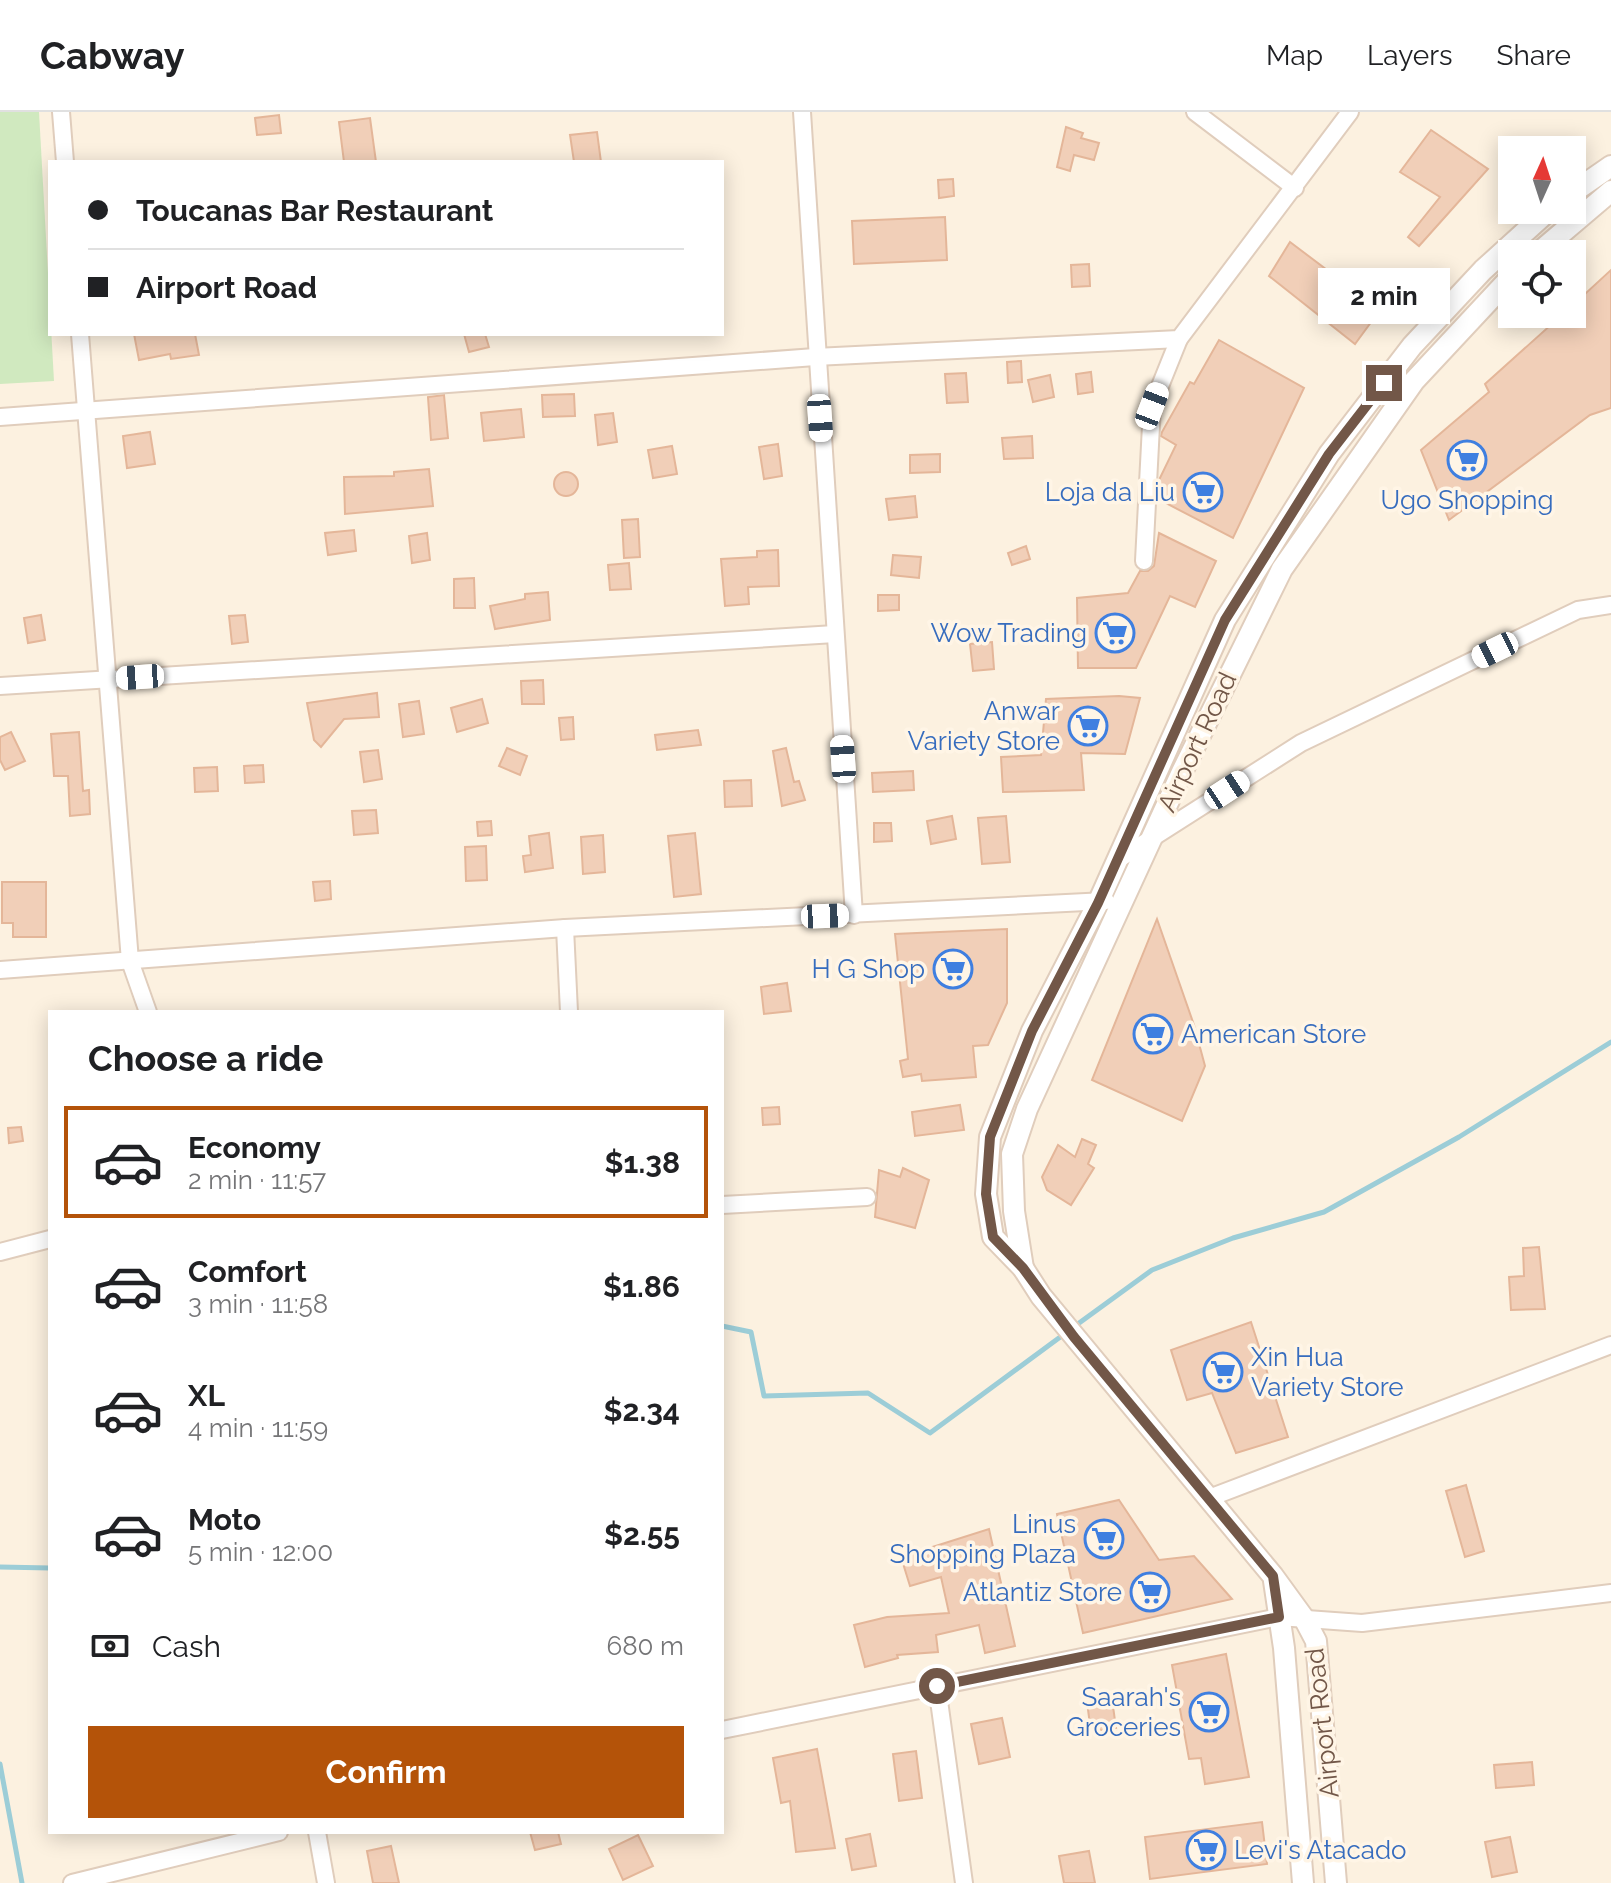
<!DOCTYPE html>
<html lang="en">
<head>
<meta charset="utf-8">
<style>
  :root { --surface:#fff; --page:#f2f2f2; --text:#202124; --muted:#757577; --line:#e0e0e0; --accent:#b45309 }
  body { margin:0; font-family:Raleway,sans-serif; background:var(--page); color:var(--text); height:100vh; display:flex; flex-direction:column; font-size:30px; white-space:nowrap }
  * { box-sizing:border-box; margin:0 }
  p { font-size:26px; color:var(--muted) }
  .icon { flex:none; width:44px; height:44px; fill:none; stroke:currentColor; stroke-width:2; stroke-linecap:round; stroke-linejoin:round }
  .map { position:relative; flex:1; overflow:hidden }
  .panel { position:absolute; left:48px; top:898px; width:676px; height:824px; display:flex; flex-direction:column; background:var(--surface); border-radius:0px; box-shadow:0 4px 20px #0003 }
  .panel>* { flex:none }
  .hud { position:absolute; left:48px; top:48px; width:676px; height:176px; border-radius:0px; box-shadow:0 4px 20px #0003; display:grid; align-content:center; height:176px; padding:0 40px; background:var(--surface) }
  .needle { width:52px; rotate:3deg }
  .fabs { position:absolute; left:1498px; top:24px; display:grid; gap:16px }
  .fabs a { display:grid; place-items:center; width:88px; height:88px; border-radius:0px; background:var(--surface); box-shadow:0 4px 20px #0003; font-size:40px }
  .end { position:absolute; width:36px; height:36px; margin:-18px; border:10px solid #725748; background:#fff; box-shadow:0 0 0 4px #fff }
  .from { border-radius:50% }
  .bubble { position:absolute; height:56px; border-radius:0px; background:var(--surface); box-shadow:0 4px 20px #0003; font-size:26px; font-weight:700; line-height:56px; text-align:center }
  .car { position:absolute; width:24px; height:48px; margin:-24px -12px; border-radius:10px; box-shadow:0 0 6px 2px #0007; background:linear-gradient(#fff 24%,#345 0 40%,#fff 0 76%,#345 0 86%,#fff 0) }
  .hud b { display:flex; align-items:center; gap:28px; height:76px; font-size:30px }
  .hud b+b { border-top:2px solid var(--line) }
  .hud i { width:20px; height:20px; background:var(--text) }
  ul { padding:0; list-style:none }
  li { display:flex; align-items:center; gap:24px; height:112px; margin:0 16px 12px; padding:0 24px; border:4px solid transparent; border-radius:0px }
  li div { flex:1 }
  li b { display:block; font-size:30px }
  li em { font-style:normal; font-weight:700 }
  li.on { border-color:var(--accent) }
  li>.icon { width:72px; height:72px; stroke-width:1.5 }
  h2 { padding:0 40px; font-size:36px; line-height:96px }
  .pay { display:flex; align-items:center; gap:20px; height:88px; padding:0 40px; font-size:30px }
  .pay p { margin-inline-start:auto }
  .button { display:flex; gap:16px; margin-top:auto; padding:16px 40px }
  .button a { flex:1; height:92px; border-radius:0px; background:var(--accent); color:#fff; font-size:32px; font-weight:700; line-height:92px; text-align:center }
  header { display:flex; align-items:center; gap:48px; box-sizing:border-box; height:112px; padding:0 40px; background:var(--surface); border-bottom:2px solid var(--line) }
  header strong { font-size:38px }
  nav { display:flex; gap:44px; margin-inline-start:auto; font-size:28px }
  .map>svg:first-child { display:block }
  .green { fill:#d0e9bf }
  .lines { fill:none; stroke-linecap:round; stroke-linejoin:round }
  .stream { stroke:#9ccdd7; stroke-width:5 }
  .building { fill:#f1cfb8; stroke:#e4b699; stroke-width:2 }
  .minor-casing { stroke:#e0cdbc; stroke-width:20 }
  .tertiary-casing { stroke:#e0cdbc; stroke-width:24 }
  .minor { stroke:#fff; stroke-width:16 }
  .tertiary { stroke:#fff; stroke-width:20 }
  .route { stroke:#725748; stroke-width:10 }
  .labels { text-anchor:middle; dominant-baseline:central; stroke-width:7; stroke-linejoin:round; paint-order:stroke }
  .shop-label { font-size:26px; fill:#366cbe; stroke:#fff5e6; text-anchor:end }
  .street-label { font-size:26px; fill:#725748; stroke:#fff5e6 }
</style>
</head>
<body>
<header>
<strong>Cabway</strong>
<nav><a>Map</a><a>Layers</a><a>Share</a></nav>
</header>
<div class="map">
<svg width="1611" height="1771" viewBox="0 0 1611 1771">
  <rect width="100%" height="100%" fill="#fcf1e0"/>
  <polygon class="green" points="0,0 39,0 54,269 0,272"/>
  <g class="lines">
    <g class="stream">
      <polyline points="722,1214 751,1220 764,1284 868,1281 930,1321 1067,1220"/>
      <polyline points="1075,1214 1152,1158 1233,1126 1324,1100 1459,1025 1611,930"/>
      <polyline points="0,1455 50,1456"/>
      <polyline points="0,1652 22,1771"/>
    </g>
  </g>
  <g class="building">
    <polygon points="279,3 281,21 257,23 255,6"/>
    <polygon points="370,6 376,50 344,50 339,10"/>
    <polygon points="1066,15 1083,21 1081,26 1099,31 1094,48 1074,43 1070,59 1057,55"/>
    <polygon points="1431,18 1488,57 1419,134 1408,125 1440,85 1400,60"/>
    <polygon points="597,20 601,50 574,50 570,23"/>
    <polygon points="953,67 954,84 939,86 938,68"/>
    <polygon points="945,105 947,148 854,152 852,109"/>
    <polygon points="1290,130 1380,198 1355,232 1269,164"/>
    <polygon points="1089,152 1090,174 1072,175 1071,153"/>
    <polygon points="1611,158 1611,296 1590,303 1449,408 1421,338 1489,280 1485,272 1563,202 1572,202 1572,194"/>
    <polygon points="134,222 195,222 199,243 171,247 170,242 139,248"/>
    <polygon points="464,222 485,222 489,235 469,240"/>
    <polygon points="1219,228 1304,276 1233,426 1158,387 1159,368 1176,333 1161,324 1162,320 1190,270 1194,272"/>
    <polygon points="1021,249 1022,270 1008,271 1007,250"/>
    <polygon points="1091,260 1093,280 1078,282 1076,262"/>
    <polygon points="966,261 968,290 947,291 945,262"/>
    <polygon points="1050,263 1054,285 1033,290 1028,268"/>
    <polygon points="574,282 575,304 543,305 542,283"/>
    <polygon points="444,283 448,326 431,328 428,285"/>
    <polygon points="521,297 524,325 484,329 481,301"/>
    <polygon points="613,301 617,330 598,333 595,303"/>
    <polygon points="150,320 155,352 127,356 123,324"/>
    <polygon points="1032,324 1033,346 1004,347 1002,326"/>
    <polygon points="778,332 782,364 764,367 759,335"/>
    <polygon points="672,334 677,362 653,366 648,338"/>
    <polygon points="940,342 940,360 910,361 910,343"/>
    <polygon points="429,357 433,394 345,402 344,365 394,364 394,360"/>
    <circle cx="566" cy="372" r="12"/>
    <polygon points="915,384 917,405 889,408 886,387"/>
    <polygon points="638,407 640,445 624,446 622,408"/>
    <polygon points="354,418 356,439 328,443 325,421"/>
    <polygon points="427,421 430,448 412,451 409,424"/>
    <polygon points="1159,421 1216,449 1195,495 1170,484 1136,556 1078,556 1077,486 1128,481 1140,459 1148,459 1154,454"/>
    <polygon points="1026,434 1030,447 1012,453 1008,441"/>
    <polygon points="778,438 779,474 748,475 749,492 725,494 721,447 757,445 757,439"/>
    <polygon points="893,443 921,445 919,466 891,463"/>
    <polygon points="629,451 631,477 610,478 608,453"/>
    <polygon points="474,466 475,496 454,496 454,467"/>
    <polygon points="548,480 550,508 495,517 490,494 525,487 525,482"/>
    <polygon points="878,483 899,483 899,498 878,499"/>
    <polygon points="41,503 45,528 28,531 24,506"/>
    <polygon points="245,503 248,530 232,532 229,504"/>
    <polygon points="992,530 994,557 973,559 970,532"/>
    <polygon points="543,568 544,592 522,592 521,569"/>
    <polygon points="377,581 379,605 344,607 321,635 314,628 307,591"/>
    <polygon points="1119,584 1140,586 1125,642 1081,641 1084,678 1003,680 1001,645 1041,643 1046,587"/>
    <polygon points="482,587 488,611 457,620 451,596"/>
    <polygon points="419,589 424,622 403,625 399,592"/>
    <polygon points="573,605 574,627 561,628 559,606"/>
    <polygon points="698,618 701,633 657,638 655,623"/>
    <polygon points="11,620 25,649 5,658 0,648 0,625"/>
    <polygon points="79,620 83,679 89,678 90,702 70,704 68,664 54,664 51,622"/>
    <polygon points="507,636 527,644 520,663 499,654"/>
    <polygon points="786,636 794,670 799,669 805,688 782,694 773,639"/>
    <polygon points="378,638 382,667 364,670 360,640"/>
    <polygon points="263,653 264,670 245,671 244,654"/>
    <polygon points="217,655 218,679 195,680 194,656"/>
    <polygon points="913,659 914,678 873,680 872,661"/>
    <polygon points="751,668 752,694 725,695 724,669"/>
    <polygon points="376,698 378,721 354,723 352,699"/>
    <polygon points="952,704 956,727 931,732 927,709"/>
    <polygon points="1006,704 1010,750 982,752 978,706"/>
    <polygon points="491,709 492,723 478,724 477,710"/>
    <polygon points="874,711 891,711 892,729 874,730"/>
    <polygon points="549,721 553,756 525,760 523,744 531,743 529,724"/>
    <polygon points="695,721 701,782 674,785 668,724"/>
    <polygon points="603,723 605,760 583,762 581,725"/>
    <polygon points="486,734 487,768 466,769 465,735"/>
    <polygon points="330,769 331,787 315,789 313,770"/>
    <polygon points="2,770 46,770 46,825 13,825 13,811 2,811"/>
    <polygon points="1157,807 1194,913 1205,954 1182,1009 1092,968"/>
    <polygon points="1007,817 1007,891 988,933 973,934 976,965 922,969 921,962 903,965 900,949 908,947 895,822"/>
    <polygon points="787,871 791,899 764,902 761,875"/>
    <polygon points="960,993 964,1018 915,1024 912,1000"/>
    <polygon points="779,995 780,1012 763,1013 762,996"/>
    <polygon points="21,1015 23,1029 9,1031 8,1016"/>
    <polygon points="1082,1027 1096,1033 1088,1052 1094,1056 1071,1093 1047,1078 1042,1065 1058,1033 1075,1045"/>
    <polygon points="903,1056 929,1068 915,1116 875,1105 879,1058 900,1065"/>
    <polygon points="1539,1135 1545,1197 1511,1198 1509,1165 1524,1164 1523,1136"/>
    <polygon points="1251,1210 1288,1325 1236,1341 1212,1281 1187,1288 1171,1238"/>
    <polygon points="1466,1373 1484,1439 1465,1445 1446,1379"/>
    <polygon points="1119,1388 1159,1448 1194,1444 1232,1487 1083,1521 1057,1402"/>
    <polygon points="989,1417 1015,1534 985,1541 979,1513 936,1523 938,1540 897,1543 898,1546 865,1555 854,1513 887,1505 949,1501 941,1465 910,1474 901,1445"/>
    <polygon points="1226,1542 1249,1665 1205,1672 1201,1646 1189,1647 1172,1553"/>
    <polygon points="1112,1587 1116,1616 1091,1620 1087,1590"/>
    <polygon points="1002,1606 1010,1645 979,1652 971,1612"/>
    <polygon points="817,1637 835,1736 796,1740 790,1689 781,1691 773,1646"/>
    <polygon points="916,1639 922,1686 899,1689 893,1642"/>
    <polygon points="1532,1650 1534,1673 1496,1676 1494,1653"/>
    <polygon points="1262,1710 1267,1752 1150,1767 1145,1725"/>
    <polygon points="530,1720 558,1720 561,1732 535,1738"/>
    <polygon points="870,1722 876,1754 852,1758 846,1727"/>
    <polygon points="638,1723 653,1754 623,1768 609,1737"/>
    <polygon points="1510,1725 1517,1760 1492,1765 1485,1730"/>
    <polygon points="391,1734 399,1771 373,1771 367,1739"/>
    <polygon points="1089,1739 1095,1771 1064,1771 1059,1744"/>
  </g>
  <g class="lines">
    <g class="minor-casing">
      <g id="minor">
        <polyline points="61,0 65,50"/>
        <polyline points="802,0 854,803"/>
        <polyline points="1195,0 1295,76"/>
        <polyline points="80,222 130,849 148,900"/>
        <polyline points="0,305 815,245 1179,227 1350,0"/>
        <polyline points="1144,449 1152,294 1179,227"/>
        <polyline points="0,574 835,522"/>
        <polyline points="1116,749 1301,631 1578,498 1611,493"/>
        <polyline points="565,816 569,900"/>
        <polyline points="0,858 565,816 1106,789"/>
        <polyline points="722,1093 867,1085"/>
        <polyline points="0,1140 50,1127"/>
        <polyline points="1209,1386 1611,1233"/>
        <polyline points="937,1574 964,1771"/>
        <polyline points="722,1618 1279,1505 1362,1511 1611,1481"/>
        <polyline points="317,1720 326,1771"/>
        <polyline points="72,1771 279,1720"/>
      </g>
    </g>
    <g class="tertiary-casing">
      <g id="tertiary">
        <polyline points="1572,81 1611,54"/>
        <polyline points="1537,142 1611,79"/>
        <polyline points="1023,1156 1014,1099 1012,1042 1027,997 1182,660 1282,457 1414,269 1512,164"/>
        <polyline points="1274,1469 1284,1536 1303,1771"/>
        <polyline points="1336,1771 1316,1529 1305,1508 1273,1464 1041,1184 1023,1156 993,1125 986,1082 990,1025 1032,919 1098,791 1225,508 1329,342 1412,234 1483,158 1549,98"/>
      </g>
    </g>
    <use href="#minor" class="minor"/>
    <use href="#tertiary" class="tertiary"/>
  </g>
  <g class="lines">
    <polyline class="route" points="937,1574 1279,1505 1273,1464 1074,1225 1023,1156 993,1125 986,1082 990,1025 1032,919 1098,791 1225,508 1329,342 1384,271"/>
  </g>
  <defs>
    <g id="supermarket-ring" transform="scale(2)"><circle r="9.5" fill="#fff5e6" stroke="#3f7fe0" stroke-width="1.5"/><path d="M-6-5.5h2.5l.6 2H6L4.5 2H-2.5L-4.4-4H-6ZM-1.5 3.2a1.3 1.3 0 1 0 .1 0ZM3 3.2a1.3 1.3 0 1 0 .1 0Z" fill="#3f7fe0"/></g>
  </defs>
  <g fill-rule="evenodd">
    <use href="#supermarket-ring" x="1467" y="348"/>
    <use href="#supermarket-ring" x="1203" y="380"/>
    <use href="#supermarket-ring" x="1115" y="521"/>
    <use href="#supermarket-ring" x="1088" y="614"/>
    <use href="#supermarket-ring" x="953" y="857"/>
    <use href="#supermarket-ring" x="1153" y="922"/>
    <use href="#supermarket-ring" x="1223" y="1260"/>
    <use href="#supermarket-ring" x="1104" y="1427"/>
    <use href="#supermarket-ring" x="1150" y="1480"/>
    <use href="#supermarket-ring" x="1209" y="1600"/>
    <use href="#supermarket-ring" x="1206" y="1738"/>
  </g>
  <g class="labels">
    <g class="shop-label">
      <text x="1175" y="380">Loja da Liu</text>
      <text x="1467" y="388" text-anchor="middle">Ugo Shopping</text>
      <text x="1087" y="521">Wow Trading</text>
      <text x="1060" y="599">Anwar<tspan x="1060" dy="30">Variety Store</tspan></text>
      <text x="925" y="857">H G Shop</text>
      <text x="1181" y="922" text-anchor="start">American Store</text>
      <text x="1251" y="1245" text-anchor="start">Xin Hua<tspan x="1251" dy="30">Variety Store</tspan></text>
      <text x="1076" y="1412">Linus<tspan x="1076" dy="30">Shopping Plaza</tspan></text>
      <text x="1122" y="1480">Atlantiz Store</text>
      <text x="1181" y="1585">Saarah's<tspan x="1181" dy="30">Groceries</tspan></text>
      <text x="1234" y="1738" text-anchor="start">Levi's Atacado</text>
    </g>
    <g class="street-label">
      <text transform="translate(1197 630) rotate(-65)">Airport Road</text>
      <text transform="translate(1322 1611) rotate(-96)">Airport Road</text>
    </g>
  </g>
</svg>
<div class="fabs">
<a><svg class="needle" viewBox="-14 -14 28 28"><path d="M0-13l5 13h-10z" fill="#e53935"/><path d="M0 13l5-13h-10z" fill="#757577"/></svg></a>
<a><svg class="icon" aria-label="locate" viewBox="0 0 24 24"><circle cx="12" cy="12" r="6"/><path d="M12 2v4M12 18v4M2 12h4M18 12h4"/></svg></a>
</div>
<i class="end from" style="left:937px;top:1574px"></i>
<i class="end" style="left:1384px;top:271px"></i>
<div class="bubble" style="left:1318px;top:156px;width:132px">2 min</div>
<i class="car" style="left:1152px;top:294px;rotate:21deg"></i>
<i class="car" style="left:820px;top:306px;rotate:176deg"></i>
<i class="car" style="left:1495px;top:538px;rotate:244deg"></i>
<i class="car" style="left:140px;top:565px;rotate:266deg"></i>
<i class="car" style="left:843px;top:647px;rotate:356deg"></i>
<i class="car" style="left:1227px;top:678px;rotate:57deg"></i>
<i class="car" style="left:825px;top:804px;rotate:88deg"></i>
<div class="hud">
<b><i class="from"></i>Toucanas Bar Restaurant</b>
<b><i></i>Airport Road</b>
</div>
<section class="panel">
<h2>Choose a ride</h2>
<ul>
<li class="on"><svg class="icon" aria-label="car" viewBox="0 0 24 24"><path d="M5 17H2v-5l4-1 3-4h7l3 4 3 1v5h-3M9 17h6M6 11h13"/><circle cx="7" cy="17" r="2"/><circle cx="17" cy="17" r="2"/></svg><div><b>Economy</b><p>2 min · 11:57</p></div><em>$1.38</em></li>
<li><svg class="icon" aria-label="car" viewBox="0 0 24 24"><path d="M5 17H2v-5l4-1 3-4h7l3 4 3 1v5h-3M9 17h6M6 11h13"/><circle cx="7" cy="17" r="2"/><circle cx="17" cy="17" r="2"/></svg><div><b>Comfort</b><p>3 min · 11:58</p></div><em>$1.86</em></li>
<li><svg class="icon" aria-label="car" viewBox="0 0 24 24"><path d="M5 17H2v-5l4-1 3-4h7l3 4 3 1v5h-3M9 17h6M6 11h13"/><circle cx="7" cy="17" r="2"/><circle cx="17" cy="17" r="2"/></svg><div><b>XL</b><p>4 min · 11:59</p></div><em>$2.34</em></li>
<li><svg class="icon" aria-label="car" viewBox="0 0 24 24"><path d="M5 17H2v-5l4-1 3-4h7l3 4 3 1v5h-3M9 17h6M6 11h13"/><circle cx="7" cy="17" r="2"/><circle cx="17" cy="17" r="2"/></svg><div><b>Moto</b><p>5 min · 12:00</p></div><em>$2.55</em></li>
</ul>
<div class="pay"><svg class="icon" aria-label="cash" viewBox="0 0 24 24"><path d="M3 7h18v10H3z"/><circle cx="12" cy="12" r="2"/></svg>Cash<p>680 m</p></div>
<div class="button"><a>Confirm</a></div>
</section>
</div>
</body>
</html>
